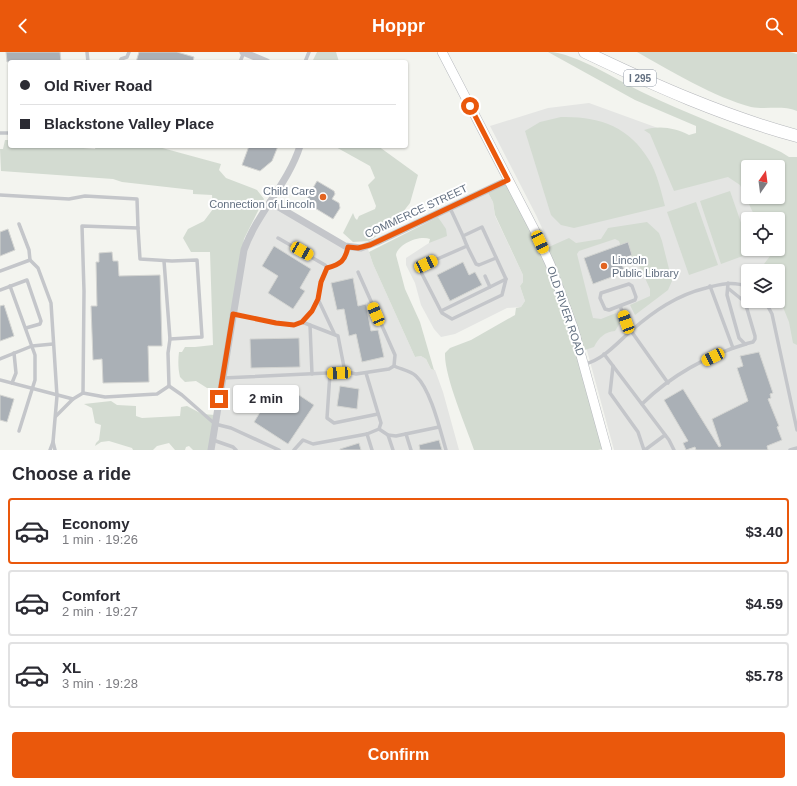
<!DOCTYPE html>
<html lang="en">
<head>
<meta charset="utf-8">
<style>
  :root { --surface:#fff; --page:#f7f7f7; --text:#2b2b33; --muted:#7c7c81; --line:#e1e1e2; --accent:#ea580c }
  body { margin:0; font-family:Helvetica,sans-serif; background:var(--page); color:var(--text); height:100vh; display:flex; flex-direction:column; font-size:15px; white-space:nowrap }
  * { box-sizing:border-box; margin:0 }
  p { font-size:13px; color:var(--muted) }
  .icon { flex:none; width:22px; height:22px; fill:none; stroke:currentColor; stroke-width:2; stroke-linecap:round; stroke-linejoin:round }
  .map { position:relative; height:398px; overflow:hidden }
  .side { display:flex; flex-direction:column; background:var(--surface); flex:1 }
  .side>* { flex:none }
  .guide { position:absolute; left:8px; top:8px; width:400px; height:88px; border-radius:4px; box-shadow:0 1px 3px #0004; display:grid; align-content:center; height:88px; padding:0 12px; background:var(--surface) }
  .needle { width:26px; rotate:14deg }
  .tools { position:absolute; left:741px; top:108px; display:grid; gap:8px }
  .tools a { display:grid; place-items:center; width:44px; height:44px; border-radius:4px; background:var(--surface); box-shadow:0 1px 3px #0004; font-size:20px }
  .end { position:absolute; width:18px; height:18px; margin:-9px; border:5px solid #ea580c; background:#fff; box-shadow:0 0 0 2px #fff }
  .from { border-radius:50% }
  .bubble { position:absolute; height:28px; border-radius:4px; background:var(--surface); box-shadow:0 1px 3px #0004; font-size:13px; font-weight:800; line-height:28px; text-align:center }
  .car { position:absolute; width:12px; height:24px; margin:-12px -6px; border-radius:5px; box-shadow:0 0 3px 1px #0007; background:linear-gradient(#f5c518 24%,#345 0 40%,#f5c518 0 76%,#345 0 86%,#f5c518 0) }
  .guide b { display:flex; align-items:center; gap:14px; height:38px; font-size:15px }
  .guide b+b { border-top:1px solid var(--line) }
  .guide i { width:10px; height:10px; background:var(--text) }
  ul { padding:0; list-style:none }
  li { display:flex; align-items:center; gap:12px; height:66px; margin:0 8px 6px; padding:0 4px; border:2px solid var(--line); border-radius:4px }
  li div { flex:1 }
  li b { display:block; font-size:15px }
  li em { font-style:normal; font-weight:800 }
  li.active { border-color:var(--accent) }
  li>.icon { width:36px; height:36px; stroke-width:1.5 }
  h2 { padding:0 12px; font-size:18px; line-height:48px }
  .cta { display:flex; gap:8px; margin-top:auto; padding:8px 12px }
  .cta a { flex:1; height:46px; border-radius:4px; background:var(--accent); color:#fff; font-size:16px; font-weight:800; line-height:46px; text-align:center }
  header { display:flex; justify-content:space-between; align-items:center; height:52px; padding:0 12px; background:var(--accent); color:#fff; font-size:18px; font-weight:800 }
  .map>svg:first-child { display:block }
  .built { fill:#e4e5e3; fill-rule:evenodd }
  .green { fill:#d3dbd1; fill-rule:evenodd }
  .building { fill:#aab0b6; stroke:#d4d5d2 }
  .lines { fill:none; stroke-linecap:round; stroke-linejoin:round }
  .secondary-casing { stroke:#b6b9be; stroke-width:10 }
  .highway-casing { stroke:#b4b6ba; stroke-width:13 }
  .lane { stroke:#c4c6ca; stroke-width:3.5 }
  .street { stroke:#c4c6ca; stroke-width:7 }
  .secondary { stroke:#fff; stroke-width:9 }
  .highway { stroke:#fff; stroke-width:12 }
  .route { stroke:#ea580c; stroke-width:5 }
  .poi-dot { fill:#e26421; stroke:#fff; stroke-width:1.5 }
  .labels { text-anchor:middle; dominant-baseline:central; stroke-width:4; stroke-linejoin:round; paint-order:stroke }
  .shield { fill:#fff; stroke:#929ba7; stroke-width:1 }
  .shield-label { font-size:10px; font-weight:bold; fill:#637081 }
  .poi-label { font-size:11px; fill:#637081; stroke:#fff; text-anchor:end }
  .street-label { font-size:11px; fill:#637081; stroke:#fff }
</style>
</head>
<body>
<header><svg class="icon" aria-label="back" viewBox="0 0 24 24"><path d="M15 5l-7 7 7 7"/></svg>Hoppr<svg class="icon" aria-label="search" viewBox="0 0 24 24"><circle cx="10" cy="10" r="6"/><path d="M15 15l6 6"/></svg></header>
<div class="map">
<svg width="797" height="398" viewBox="0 0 797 398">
  <rect width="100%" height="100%" fill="#f3f4ef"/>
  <g class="built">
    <path d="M589,51L669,80L739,126L748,145L773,167H748V197H797V398H614L579,269L560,215L536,163L490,74L548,56ZM748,219H778V249H748Z"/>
    <polygon points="487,139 493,150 495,164 523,223 523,230 520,234 525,249 521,255 507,256 455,282 441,285 434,277 421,253 415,231 406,213 406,206 429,191 441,170 437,163"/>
    <polygon points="269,152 347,197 367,194 373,212 415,305 421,304 426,307 431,317 435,318 443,340 459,398 209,398 245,194"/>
  </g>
  <g class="green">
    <polygon points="317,0 336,0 339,10 312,10"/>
    <path d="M548,0C575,0 620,30 646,42C690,63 737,80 781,100L789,105H797V293L793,291L789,270L778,243V219H761V216L770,204L769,197H778V167H756L740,133L728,125L674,139L650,82L644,78C660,73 675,76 689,83L696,81V74L635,48ZM748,115H778V145H748Z"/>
    <path d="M637,0H790L797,2V59C782,53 766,58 751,55C716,46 669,18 637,0Z"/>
    <path d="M561,65C598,64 629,74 649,108C657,121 661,139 665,154L574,176L561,173L551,163L525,79L540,70Z"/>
    <path d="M5,88H10V94H60L95,97L96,94H155L221,112L219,118L226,126L257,138L264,147L244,187L220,337L207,336L196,329L185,330L180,325C178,317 178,308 179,300H182L185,295H195L213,293L210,200H191L183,186L188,177L204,169L213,157L212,143L193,142V138L122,130L113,127L1,119L0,97H3Z"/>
    <polygon points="334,94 378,94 418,123 410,151 392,174 369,189 353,190 343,181 353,161 355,166 357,168 359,164 375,157 376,154 368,133 375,126 370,114"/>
    <path d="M506,128L542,198L569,186L576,191L601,187L608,176L647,170L659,181L662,189L672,229L668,238L635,263L630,253L650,244V237L639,213L634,212L633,209L627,212L619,189L615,187L579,199L577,202L593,266L601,267L616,261L620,271L615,279C605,280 599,285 594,295L579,300L605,396L598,398H474C466,374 444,324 445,301L450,296L471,288L515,263L516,256L521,255L525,249L520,234L523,230V223L495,163L493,150L487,139Z"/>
    <polygon points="730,139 748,191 748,197 750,197 751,201 721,212 700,149"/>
    <polygon points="696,150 718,213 689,223 667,160"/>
    <path d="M438,165L446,177L447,184L429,191L430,187C419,183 398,192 396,203L405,237L420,270L434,318L431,317L426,307L421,304L415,305L373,212L369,200Z"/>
    <polygon points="111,349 117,353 136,354 136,364 142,366 180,364 181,355 187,354 202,362 215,363 209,398 193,398 189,394 186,395 185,398 175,398 169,391 157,394 153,398 133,398 132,396 109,389 101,390 95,394 96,391 99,388 101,373 95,371 92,356 84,352"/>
  </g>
  <g class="building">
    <polygon points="6,0 60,0 61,10 7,10"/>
    <polygon points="139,0 177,0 194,5 193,10 136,10"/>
    <polygon points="249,94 278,94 272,109 260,119 242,113"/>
    <polygon points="317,129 334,139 335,142 332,147 339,151 340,156 333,167 305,150"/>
    <polygon points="8,177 15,198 0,204 0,180"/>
    <polygon points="628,190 632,203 620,208 625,220 593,232 584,206"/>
    <polygon points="274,194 311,217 300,236 305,239 293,257 268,241 278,224 262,214"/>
    <polygon points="112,200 113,209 118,209 119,224 160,223 162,294 148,294 149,330 103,331 102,307 93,308 91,254 97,254 96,210 99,210 99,201"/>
    <polygon points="463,210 469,223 475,220 482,233 450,249 437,223"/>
    <polygon points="353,226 358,254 366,252 371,279 378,278 384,305 362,310 356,282 349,284 344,257 337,258 331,231"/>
    <polygon points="4,253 14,284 0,289 0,254"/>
    <polygon points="299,286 300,315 251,316 250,287"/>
    <polygon points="759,300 773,341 770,342 771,346 768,347 779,374 777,375 782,388 767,394 768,398 696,398 695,395 686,398 683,391 688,389 664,348 683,337 719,395 721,394 712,367 748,349 737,316 743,314 740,304"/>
    <polygon points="340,334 359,337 357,357 337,354"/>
    <polygon points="296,341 314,353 288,392 254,370 271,342 287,353"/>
    <polygon points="0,343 14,347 7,370 0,368"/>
    <polygon points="439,388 442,398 420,398 419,393"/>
    <polygon points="359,391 361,398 340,398 340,397"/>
  </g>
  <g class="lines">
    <g class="secondary-casing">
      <polyline id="secondary" points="442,0 534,177 550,212 574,278 607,398"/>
    </g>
    <g class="highway-casing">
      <path id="highway" d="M585,0C654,33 723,64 797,84"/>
    </g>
    <g class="lane">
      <polyline points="87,0 88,10"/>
      <polyline points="120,10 121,7 127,5 129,0"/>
      <polyline points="240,10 244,0"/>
      <polyline points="305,10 309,0"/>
      <polyline points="0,81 10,81"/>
      <polyline points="0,143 69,147 85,144 137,147 138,176 82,174 84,239 83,341"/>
      <polyline points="450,156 463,184 482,175 506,227 502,243 452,267 442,261 422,222 421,218 426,212 467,194 463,184"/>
      <polyline points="19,172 29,198 30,208 38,216 51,251 57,344 53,390 50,398"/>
      <polyline points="138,176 140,207 172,209 197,208 202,285 170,287"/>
      <polyline points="278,186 325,213 327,216"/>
      <polyline points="467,194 476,212 479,213 496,206"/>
      <polyline points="164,209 170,287 168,301 169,334"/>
      <path d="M327,216C342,211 344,211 348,195"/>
      <polyline points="0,219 30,208"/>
      <polyline points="485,224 490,235 506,227"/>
      <polyline points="728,231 727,243 739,286 745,292 753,290 755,287 755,284 745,250 729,237"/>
      <polygon points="629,232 632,234 636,245 635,248 609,258 605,257 600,246 601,241"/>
      <polyline points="10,234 35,303 35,328 19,379"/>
      <polyline points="710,234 733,296"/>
      <polyline points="0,238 27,228 41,269 40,272 26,276"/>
      <polyline points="318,247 334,281"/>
      <polyline points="765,249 772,262 797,378"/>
      <polyline points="620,254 629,276 668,331"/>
      <polyline points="441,259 490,235"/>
      <polyline points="233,262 276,271 295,273 302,270 312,259 318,247 321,231 327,216"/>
      <polyline points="302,270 338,284 344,315 348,320 356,322 389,317 394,314 395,303 358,220"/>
      <polyline points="310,273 312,322"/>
      <polyline points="604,302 669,388 674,398"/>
      <polyline points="0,307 32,294 53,292"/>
      <path d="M585,312C604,307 617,291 632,278C654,259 677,243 706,236C720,232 734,229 748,235"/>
      <path d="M394,314C400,317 411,319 416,324C431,338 440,378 446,398"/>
      <polyline points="613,314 610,341 638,380 644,398"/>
      <polyline points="330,321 327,366 334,371 378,362"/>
      <polyline points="223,326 348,320"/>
      <polyline points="0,328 73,347 83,341 105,345 157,342 169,334"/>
      <polyline points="12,331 16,321 14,301"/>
      <polyline points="169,334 182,343 215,372 231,376 279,398"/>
      <path d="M642,352C670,324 708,303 746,292"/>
      <polyline points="56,364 73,347"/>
      <polyline points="379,377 388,383 396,384 439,375"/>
      <polyline points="367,382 372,398"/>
      <polyline points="406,382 411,398"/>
      <polyline points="388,383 393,398"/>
      <polyline points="213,388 233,395 236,398"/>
      <polyline points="53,390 55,398"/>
      <polyline points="294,398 303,388 313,392 367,382 379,377 381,371 366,321"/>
      <polyline points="645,398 665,383"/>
      <polyline points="790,398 797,396"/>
    </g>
    <g class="street">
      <polyline points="243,0 267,10"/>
      <polyline points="270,150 345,194 361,196 377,190 508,128"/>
      <path d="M211,398L244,198C257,161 288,132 300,94"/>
    </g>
    <use href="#secondary" class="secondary"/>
    <use href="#highway" class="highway"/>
  </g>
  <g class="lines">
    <path class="route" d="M219,347L233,262L276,271L294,273L302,270L312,259L318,247L321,230L327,216C341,212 345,209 348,195L358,196L370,193L508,128L470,54"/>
  </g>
  <g class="poi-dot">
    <circle cx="323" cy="145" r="4"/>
    <circle cx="604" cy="214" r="4"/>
  </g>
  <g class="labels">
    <rect class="shield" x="624" y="18" width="32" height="16" rx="3"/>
    <g class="shield-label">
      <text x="640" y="26">I 295</text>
    </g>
    <g class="poi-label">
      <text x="315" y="139">Child Care<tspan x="315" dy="13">Connection of Lincoln</tspan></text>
      <text x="612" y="208" text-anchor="start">Lincoln<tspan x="612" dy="13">Public Library</tspan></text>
    </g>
    <g class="street-label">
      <text transform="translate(416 159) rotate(-25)">COMMERCE STREET</text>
      <text transform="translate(566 259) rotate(71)">OLD RIVER ROAD</text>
    </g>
  </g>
</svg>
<div class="tools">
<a><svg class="needle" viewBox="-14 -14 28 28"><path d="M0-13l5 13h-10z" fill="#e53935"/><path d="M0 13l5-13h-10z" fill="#7c7c81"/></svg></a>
<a><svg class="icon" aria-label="locate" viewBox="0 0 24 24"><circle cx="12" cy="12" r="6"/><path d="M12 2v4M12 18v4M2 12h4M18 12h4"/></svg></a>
<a><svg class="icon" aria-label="layers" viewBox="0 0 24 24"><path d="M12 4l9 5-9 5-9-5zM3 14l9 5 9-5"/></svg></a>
</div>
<i class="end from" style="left:470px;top:54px"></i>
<i class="end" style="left:219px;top:347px"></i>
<div class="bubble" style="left:233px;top:333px;width:66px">2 min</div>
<i class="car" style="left:540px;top:190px;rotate:155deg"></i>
<i class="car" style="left:302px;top:199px;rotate:120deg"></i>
<i class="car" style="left:426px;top:212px;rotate:65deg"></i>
<i class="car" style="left:376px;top:262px;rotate:337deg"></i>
<i class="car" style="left:626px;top:270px;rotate:340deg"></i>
<i class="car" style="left:713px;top:305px;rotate:243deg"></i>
<i class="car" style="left:339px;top:321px;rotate:267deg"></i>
<div class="guide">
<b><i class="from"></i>Old River Road</b>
<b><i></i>Blackstone Valley Place</b>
</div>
</div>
<section class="side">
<h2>Choose a ride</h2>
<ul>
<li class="active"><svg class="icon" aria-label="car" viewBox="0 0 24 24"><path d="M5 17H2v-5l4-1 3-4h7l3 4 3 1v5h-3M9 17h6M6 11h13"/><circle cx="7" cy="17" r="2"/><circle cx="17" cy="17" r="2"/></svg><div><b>Economy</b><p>1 min · 19:26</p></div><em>$3.40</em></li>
<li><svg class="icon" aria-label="car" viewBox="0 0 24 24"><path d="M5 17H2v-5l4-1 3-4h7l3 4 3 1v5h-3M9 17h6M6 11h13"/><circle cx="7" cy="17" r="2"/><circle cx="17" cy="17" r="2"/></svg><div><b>Comfort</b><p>2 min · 19:27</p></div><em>$4.59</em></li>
<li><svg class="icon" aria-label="car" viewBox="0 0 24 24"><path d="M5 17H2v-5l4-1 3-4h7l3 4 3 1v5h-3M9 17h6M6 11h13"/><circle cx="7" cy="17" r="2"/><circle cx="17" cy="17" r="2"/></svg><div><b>XL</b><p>3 min · 19:28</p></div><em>$5.78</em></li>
</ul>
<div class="cta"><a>Confirm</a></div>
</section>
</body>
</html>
